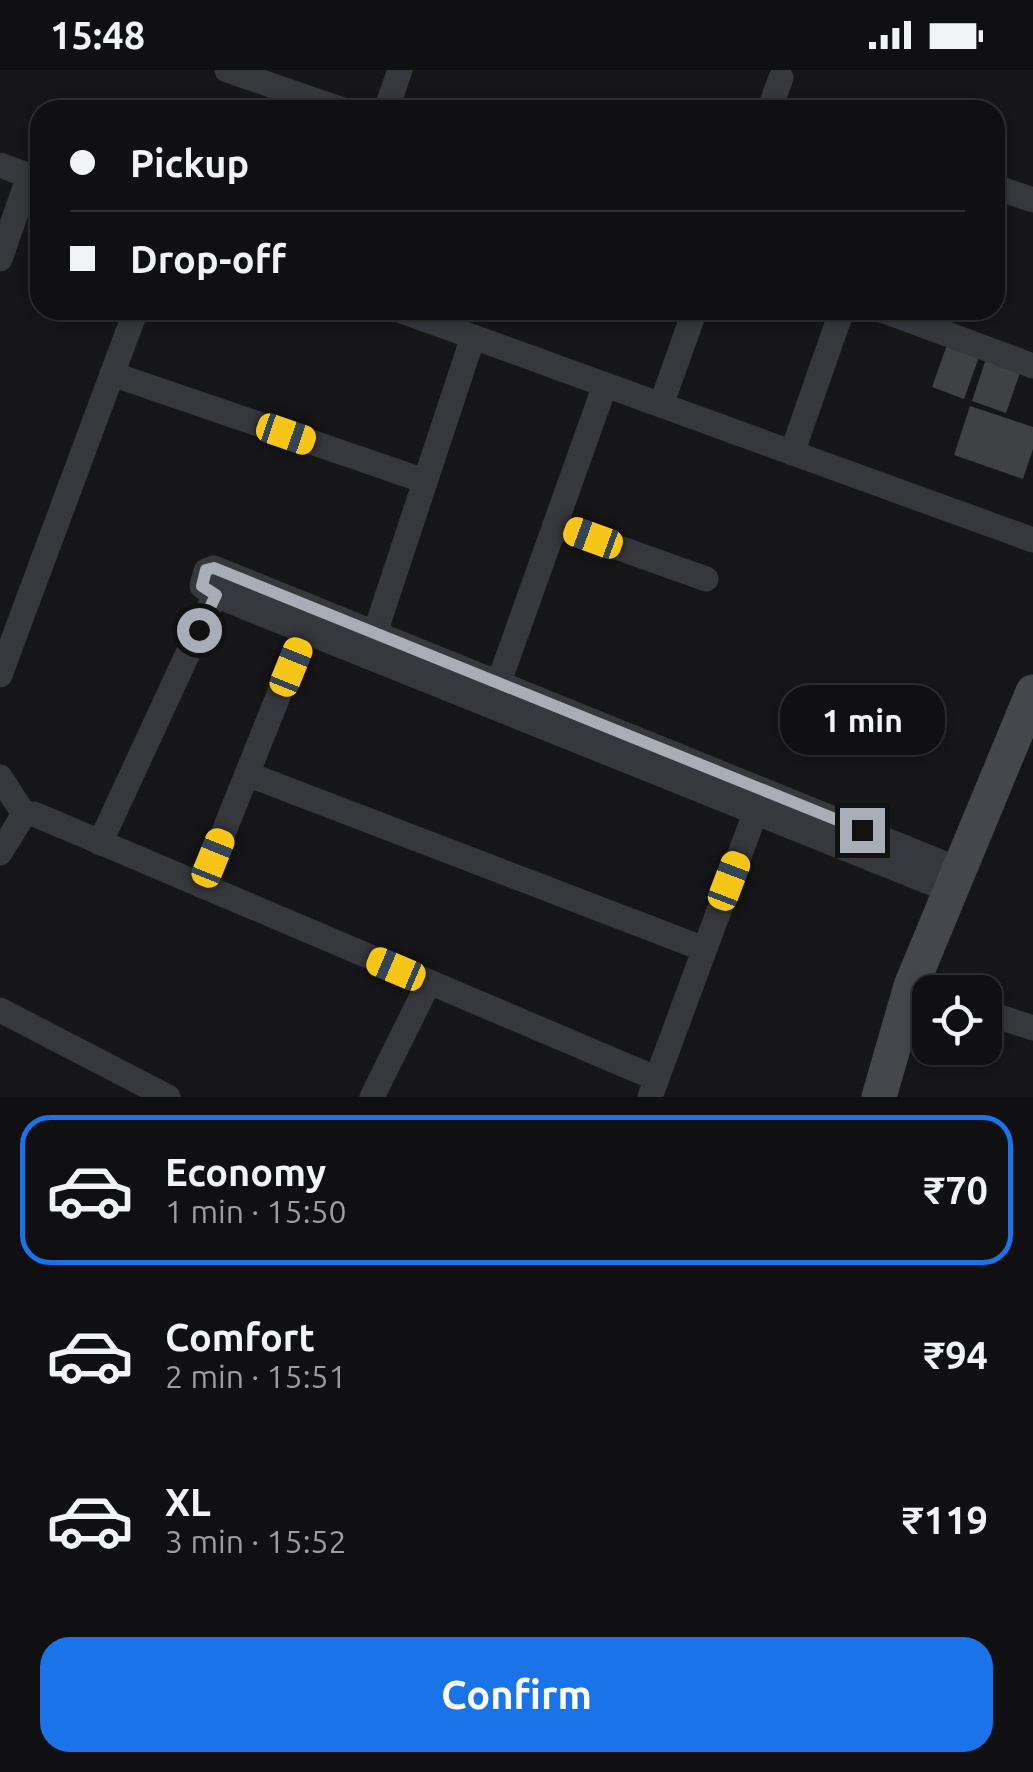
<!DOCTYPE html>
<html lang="en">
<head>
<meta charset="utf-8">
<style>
  :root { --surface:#101012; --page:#1e1e20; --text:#f1f3f6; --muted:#9c9d9f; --line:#303032; --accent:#1a73e8 }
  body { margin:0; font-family:Ubuntu,sans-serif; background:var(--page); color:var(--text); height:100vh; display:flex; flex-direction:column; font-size:38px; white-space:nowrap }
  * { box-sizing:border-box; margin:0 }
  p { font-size:32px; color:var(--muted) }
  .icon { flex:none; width:55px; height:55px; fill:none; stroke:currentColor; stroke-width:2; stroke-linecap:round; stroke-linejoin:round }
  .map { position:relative; height:1027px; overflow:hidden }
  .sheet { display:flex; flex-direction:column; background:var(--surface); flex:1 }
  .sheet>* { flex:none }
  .banner { position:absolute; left:30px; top:30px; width:975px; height:220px; border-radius:30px; box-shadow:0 2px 8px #0004,0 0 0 2px var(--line); display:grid; align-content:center; height:220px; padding:0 40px; background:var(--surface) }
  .controls { position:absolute; left:912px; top:905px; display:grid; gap:20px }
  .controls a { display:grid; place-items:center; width:90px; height:90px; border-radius:20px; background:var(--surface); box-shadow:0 2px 8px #0004,0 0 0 2px var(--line); font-size:50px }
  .end { position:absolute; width:45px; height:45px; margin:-22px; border:12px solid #a8adb8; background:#111; box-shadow:0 0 0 5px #111 }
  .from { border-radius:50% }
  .bubble { position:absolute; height:70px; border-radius:30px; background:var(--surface); box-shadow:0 2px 8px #0004,0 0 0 2px var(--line); font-size:32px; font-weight:700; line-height:70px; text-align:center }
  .car { position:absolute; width:30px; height:60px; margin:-30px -15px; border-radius:12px; box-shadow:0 0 8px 2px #0007; background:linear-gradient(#f5c518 24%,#345 0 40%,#f5c518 0 76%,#345 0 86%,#f5c518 0) }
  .banner b { display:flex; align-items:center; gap:35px; height:95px; font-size:38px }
  .banner b+b { border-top:2px solid var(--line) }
  .banner i { width:25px; height:25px; background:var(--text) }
  ul { padding:18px 0 0; list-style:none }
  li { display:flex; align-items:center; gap:30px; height:150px; margin:0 20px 15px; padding:0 20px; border:5px solid transparent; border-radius:30px }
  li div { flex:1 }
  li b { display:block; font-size:38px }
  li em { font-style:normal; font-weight:700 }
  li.current { border-color:var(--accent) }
  li>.icon { width:90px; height:90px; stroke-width:1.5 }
  .cta { display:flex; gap:20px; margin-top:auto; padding:20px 40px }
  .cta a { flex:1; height:115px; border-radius:30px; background:var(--accent); color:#fff; font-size:40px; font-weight:700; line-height:115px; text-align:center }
  .status { display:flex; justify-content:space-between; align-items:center; height:70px; padding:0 50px; background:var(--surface); direction:ltr }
  .status svg { height:28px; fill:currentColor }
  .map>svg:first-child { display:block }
  .building { fill:#404145 }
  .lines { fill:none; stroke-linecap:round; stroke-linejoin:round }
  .street { stroke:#37383d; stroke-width:25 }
  .secondary { stroke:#45474d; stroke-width:35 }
  .route { stroke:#a8adb8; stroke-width:12 }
</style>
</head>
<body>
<div class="status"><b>15:48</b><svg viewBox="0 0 49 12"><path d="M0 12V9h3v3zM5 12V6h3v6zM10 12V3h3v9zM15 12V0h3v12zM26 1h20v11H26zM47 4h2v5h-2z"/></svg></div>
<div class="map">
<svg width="1033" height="1027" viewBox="0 0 1033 1027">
  <rect width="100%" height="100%" fill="#161618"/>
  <g class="building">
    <polygon points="948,272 980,284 964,329 932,317"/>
    <polygon points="987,286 1022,297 1006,343 972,331"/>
    <polygon points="970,336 1033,357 1033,379 1023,409 954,385"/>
  </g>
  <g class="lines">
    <g class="street">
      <polyline points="227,0 343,40"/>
      <polyline points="386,40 400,0"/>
      <polyline points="769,40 781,8"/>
      <polyline points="0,95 40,110"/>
      <polyline points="995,117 1033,130"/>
      <polyline points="0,189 29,106"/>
      <polyline points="399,240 1033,470"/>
      <polyline points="882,240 1033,296"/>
      <polyline points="112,304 425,411"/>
      <polyline points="661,335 695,240"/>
      <polyline points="792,383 842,240"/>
      <polyline points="555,455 706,509"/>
      <polyline points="375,563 473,267"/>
      <polyline points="0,605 136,240"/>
      <polyline points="494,626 605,315"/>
      <polyline points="247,704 704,879"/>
      <polyline points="0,707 24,744"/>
      <polyline points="100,773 215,525"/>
      <polyline points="0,783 24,744 34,744 655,1008"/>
      <polyline points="202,816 310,547"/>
      <polyline points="951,821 215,525 202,516 206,501 214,498 960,800"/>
      <polyline points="0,940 168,1027"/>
      <polyline points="985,942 1033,958"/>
      <polyline points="372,1027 429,912"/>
      <polyline points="650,1027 761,727"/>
    </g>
    <polyline class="secondary" points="879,1027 911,916 1033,622"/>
  </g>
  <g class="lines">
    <polyline class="route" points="199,560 216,525 202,516 206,500 214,498 862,760"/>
  </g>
</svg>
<div class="controls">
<a><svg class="icon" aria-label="locate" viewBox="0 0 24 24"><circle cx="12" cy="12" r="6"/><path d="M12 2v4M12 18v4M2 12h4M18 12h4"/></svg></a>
</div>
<i class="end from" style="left:199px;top:560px"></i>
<i class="end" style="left:862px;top:760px"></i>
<div class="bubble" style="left:780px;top:615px;width:165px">1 min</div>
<i class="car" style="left:286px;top:364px;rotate:109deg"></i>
<i class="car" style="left:593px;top:468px;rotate:290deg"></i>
<i class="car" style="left:291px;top:597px;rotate:22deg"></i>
<i class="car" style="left:213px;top:788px;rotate:22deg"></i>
<i class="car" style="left:729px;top:811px;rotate:21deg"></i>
<i class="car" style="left:396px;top:899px;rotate:293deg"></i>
<div class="banner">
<b><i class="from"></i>Pickup</b>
<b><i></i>Drop-off</b>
</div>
</div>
<section class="sheet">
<ul>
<li class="current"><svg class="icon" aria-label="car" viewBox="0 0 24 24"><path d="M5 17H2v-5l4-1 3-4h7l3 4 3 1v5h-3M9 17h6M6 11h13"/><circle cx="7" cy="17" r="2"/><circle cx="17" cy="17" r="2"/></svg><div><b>Economy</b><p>1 min · 15:50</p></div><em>₹70</em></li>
<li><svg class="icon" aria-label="car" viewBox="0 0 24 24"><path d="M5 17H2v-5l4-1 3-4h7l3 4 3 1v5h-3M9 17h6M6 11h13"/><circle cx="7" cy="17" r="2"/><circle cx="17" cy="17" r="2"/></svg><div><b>Comfort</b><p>2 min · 15:51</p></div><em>₹94</em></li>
<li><svg class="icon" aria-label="car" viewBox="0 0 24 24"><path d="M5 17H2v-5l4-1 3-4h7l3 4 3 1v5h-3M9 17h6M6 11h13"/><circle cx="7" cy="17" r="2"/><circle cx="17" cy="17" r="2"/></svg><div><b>XL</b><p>3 min · 15:52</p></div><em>₹119</em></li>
</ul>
<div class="cta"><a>Confirm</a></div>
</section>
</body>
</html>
